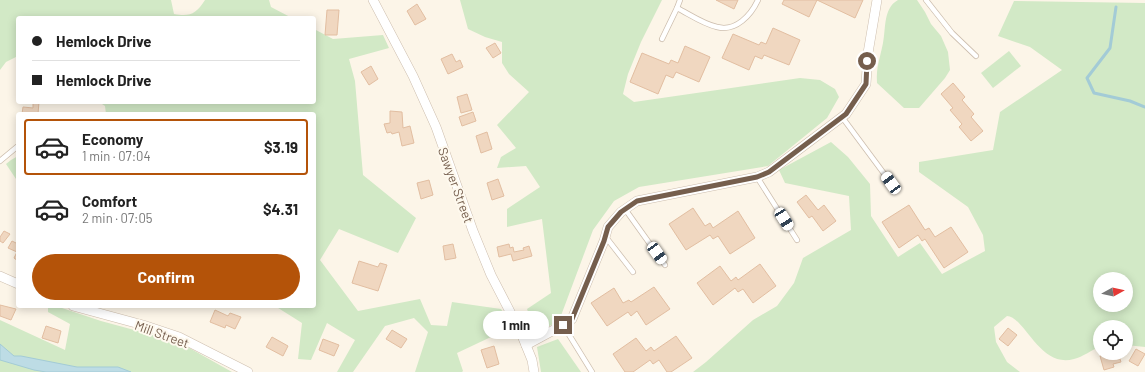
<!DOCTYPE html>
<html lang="en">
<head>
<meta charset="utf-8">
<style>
  :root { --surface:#fff; --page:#f2f2f2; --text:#222; --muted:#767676; --line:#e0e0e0; --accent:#b45309 }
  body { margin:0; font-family:Barlow,sans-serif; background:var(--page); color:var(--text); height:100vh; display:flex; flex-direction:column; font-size:15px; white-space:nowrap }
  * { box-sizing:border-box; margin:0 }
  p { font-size:13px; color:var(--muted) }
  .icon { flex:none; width:22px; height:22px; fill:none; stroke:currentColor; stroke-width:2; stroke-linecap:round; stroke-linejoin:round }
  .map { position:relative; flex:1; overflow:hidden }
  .sheet { position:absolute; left:16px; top:112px; width:300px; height:196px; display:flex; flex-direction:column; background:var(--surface); border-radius:4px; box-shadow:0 2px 10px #0003 }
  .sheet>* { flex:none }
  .banner { position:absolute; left:16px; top:16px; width:300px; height:88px; border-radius:4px; box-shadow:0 2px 10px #0003; display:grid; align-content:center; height:88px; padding:0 16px; background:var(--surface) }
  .needle { width:26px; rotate:82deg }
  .fabs { position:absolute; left:1093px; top:272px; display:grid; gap:8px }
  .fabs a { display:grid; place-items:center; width:40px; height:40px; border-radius:50%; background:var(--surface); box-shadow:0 2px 10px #0003; font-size:20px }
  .end { position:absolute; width:18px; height:18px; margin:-9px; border:5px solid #755e4d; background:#fff; box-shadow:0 0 0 2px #fff }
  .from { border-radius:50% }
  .bubble { position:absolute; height:28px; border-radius:14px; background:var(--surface); box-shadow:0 2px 10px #0003; font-size:13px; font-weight:700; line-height:28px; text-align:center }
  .car { position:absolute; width:12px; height:24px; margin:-12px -6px; border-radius:5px; box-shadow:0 0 3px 1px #0007; background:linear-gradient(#fff 24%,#345 0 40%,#fff 0 76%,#345 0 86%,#fff 0) }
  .banner b { display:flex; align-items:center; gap:14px; height:38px; font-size:15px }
  .banner b+b { border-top:1px solid var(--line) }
  .banner i { width:10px; height:10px; background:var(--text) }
  ul { padding:7px 0 0; list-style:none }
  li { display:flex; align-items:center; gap:12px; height:56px; margin:0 8px 6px; padding:0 8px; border:2px solid transparent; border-radius:4px }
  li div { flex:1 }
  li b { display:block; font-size:15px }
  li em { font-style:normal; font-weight:700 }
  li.current { border-color:var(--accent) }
  li>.icon { width:36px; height:36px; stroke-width:1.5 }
  .primary-button { display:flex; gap:8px; margin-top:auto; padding:8px 16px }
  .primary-button a { flex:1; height:46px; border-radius:24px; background:var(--accent); color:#fff; font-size:16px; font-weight:700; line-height:46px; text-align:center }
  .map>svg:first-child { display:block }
  .green { fill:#d2e9c6; fill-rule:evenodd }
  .water { fill:#bddce5; stroke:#a3cbd6 }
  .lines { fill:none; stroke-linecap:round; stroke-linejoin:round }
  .stream { stroke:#a3cbd6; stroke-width:3 }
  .building { fill:#f0d7c0; stroke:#e2bea1 }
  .service-casing { stroke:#cdbeae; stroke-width:6 }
  .minor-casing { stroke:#cdbeae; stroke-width:10 }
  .service { stroke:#fff; stroke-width:4.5 }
  .minor { stroke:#fff; stroke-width:9 }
  .route { stroke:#755e4d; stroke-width:5 }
  .labels { text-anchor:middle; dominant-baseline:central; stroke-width:4; stroke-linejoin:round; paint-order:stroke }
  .street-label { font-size:13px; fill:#755e4d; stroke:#fef9ee }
</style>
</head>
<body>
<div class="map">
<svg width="1145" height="372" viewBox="0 0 1145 372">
  <rect width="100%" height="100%" fill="#fcf5e8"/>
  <g class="green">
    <path d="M0,0H171L174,14C190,17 196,14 205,0H269L271,7L292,18H18V56L6,62L0,70Z"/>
    <polygon points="460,0 662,0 641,42 628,74 623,94 634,102 800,78 820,80 835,89 839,97 827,118 768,166 639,187 614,201 593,230 559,321 536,333 527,309 551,293 542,219 507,227 507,209 540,187 526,166 497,168 501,157 516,148 497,125 529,92 509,74 502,63 502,42 485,37 468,29"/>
    <path d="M898,0H917L925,12L931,24L941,36L948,52L950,70L945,78L919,108H904L877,83C876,66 880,59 883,43C886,29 883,8 898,0Z"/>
    <path d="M1014,1L1145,3V347L1126,345V327H1100V347C1091,350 1083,357 1074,359C1040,369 1025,317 1007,316L994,327L996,342L1007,362L1020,372H693L706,362L753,320L777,306L794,283L803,258L851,230L849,196L785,183L779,170L831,142L848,157L870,184L871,216L898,257L920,243L942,274L985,251L983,235L968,207L919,172V162L993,150L1000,112L1062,70L1030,47L998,36ZM1100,279H1126V305H1100Z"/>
    <polygon points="314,29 333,39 383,35 389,48 349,59 355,81 363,175 416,218 398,253 339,229 320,260 358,311 420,299 431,325 447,326 452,302 501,309 512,327 457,353 463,371 462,372 415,372 428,332 414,318 385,326 353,372 337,372 355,340 327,323 311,360 298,359 302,323 275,306 314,306 314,114 106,114 105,106 99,102 314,102"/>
    <polygon points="1009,51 1021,66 993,88 981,73"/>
    <polygon points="18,156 18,182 6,164 11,160"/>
    <polygon points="48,306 56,306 101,321 149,334 184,345 232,372 0,372 0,320 65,350 70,324 48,312"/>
    <polygon points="558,339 581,372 541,372 537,347"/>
  </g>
  <polygon class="water" points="0,344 14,356 21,356 77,367 118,367 131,372 46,372 34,370 0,360"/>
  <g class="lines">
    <polyline class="stream" points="1116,7 1110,48 1087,78 1094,93 1130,101 1145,107"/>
  </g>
  <g class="building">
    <polygon points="716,0 738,0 734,9"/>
    <polygon points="784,0 863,0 855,18 817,0 809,17 782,4"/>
    <polygon points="417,4 426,19 415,25 407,11"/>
    <polygon points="327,10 339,10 337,35 325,35"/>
    <polygon points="773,28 800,40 789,65 764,55 762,59 755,56 749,70 722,58 733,34 759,45 761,42 766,44"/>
    <polygon points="495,43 501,53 493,58 486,48"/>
    <polygon points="685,46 710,57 699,82 676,72 673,78 666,75 658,94 630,82 642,53 669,64 671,60 678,63"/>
    <polygon points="452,54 456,62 460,60 463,67 448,74 441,59"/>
    <polygon points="371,66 378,79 369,85 361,72"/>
    <polygon points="953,83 965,97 962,100 974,114 971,117 983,131 971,141 959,127 962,124 950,110 953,108 941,94"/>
    <polygon points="467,94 472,110 461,113 457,97"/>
    <polygon points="33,102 39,102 38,114 22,114 23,107 33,108"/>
    <polygon points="390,111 402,112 403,128 410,126 414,143 402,146 399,132 392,134 391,132 387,133 384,124 390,123"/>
    <polygon points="473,112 476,121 462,126 459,117"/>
    <polygon points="487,132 492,149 481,153 476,136"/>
    <polygon points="498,179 504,196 492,200 487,183"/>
    <polygon points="429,180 433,195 421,199 417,183"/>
    <polygon points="806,195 818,210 824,205 836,221 823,231 812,216 809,218 797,202"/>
    <polygon points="909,205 925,230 929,228 935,237 951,227 968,252 944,268 925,239 922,241 918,235 899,248 882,222"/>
    <polygon points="693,208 705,226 710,223 713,228 738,211 755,238 730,254 718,236 713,239 710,235 686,250 669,224"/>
    <polygon points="4,231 10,234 3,243 0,241 0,237"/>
    <polygon points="12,241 18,244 18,261 14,258 17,252 8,248"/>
    <polygon points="453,244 456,258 445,260 443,246"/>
    <polygon points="509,244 510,248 513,247 514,252 524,250 523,248 529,246 532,256 513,261 511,254 499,257 497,247"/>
    <polygon points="359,261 378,267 380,263 387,265 378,291 352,283"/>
    <polygon points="760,264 776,286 753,303 743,289 738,292 735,288 713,305 697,283 720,266 731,281 736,277 738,280"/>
    <polygon points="654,287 670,309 646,325 637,311 631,316 628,312 607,326 591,303 614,288 623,303 629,300 631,302"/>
    <polygon points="0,305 16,309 11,320 0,316"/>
    <polygon points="215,310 228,316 230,313 241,317 235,329 226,325 225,328 210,322"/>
    <polygon points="46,326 61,331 58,343 42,338"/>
    <polygon points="1008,328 1017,335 1008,346 999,339"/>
    <polygon points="392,330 407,339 401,348 386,339"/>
    <polygon points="676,336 692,358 671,372 667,372 659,360 653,364 650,360 633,372 625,372 613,354 636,338 646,351 651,347 654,351"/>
    <polygon points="272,337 288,346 283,356 266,347"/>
    <polygon points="323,339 339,345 334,356 319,350"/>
    <polygon points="494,346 499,364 487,368 481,350"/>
    <polygon points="1136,349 1145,354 1138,366 1129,361"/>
    <polygon points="1110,353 1118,353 1121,362 1113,364 1114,367 1104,370 1100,356"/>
  </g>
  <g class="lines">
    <g class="service-casing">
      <g id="service">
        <path d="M680,0L677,8C689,14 703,24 717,27C736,32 751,15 758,0"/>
        <polyline points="926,0 952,33 976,56"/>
        <polyline points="662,39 677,8"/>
        <polyline points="842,117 891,183"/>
        <polyline points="0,161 18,146"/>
        <polyline points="757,177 797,240"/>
        <polyline points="625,209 665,265"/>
        <polyline points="605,236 633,272"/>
        <polyline points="563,325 592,372"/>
      </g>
    </g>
    <g class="minor-casing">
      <g id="minor">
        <polyline points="373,0 413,76 436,127 473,231 491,275 521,333 532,360 534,372"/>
        <polyline points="0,276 18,284"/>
        <polyline points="73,306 143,325 179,337 248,372"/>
        <polyline points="526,345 563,325 572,319 604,241 608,227 621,212 637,201 757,177 769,172 846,114 866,84 868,53 877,0"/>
      </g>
    </g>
    <use href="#service" class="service"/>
    <use href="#minor" class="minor"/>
  </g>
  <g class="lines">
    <polyline class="route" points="563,325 572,319 604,241 608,227 621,212 637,201 757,177 769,172 846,114 866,84 867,61"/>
  </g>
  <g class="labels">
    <g class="street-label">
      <text transform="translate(456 185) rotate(70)">Sawyer Street</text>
      <text transform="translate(162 334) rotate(20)">Mill Street</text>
    </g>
  </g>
</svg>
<div class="fabs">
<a><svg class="needle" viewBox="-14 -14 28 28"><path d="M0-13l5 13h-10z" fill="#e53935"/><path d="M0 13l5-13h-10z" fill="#767676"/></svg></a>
<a><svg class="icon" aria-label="locate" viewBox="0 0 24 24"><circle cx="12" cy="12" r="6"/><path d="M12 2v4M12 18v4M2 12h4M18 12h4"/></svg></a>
</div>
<i class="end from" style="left:867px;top:61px"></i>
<i class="end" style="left:563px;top:325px"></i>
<div class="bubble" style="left:483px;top:311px;width:66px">1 min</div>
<i class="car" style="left:891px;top:183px;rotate:324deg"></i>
<i class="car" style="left:784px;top:219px;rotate:148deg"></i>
<i class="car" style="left:657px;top:253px;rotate:144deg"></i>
<div class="banner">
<b><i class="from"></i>Hemlock Drive</b>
<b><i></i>Hemlock Drive</b>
</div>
<section class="sheet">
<ul>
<li class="current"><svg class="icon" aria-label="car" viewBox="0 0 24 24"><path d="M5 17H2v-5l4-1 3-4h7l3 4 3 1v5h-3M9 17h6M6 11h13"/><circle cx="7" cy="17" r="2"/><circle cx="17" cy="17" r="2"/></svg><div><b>Economy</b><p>1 min · 07:04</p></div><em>$3.19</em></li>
<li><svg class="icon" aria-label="car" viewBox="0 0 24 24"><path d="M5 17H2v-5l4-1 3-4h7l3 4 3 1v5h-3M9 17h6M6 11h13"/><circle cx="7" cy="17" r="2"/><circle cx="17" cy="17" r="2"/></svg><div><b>Comfort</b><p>2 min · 07:05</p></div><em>$4.31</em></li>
</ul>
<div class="primary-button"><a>Confirm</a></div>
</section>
</div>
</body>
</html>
